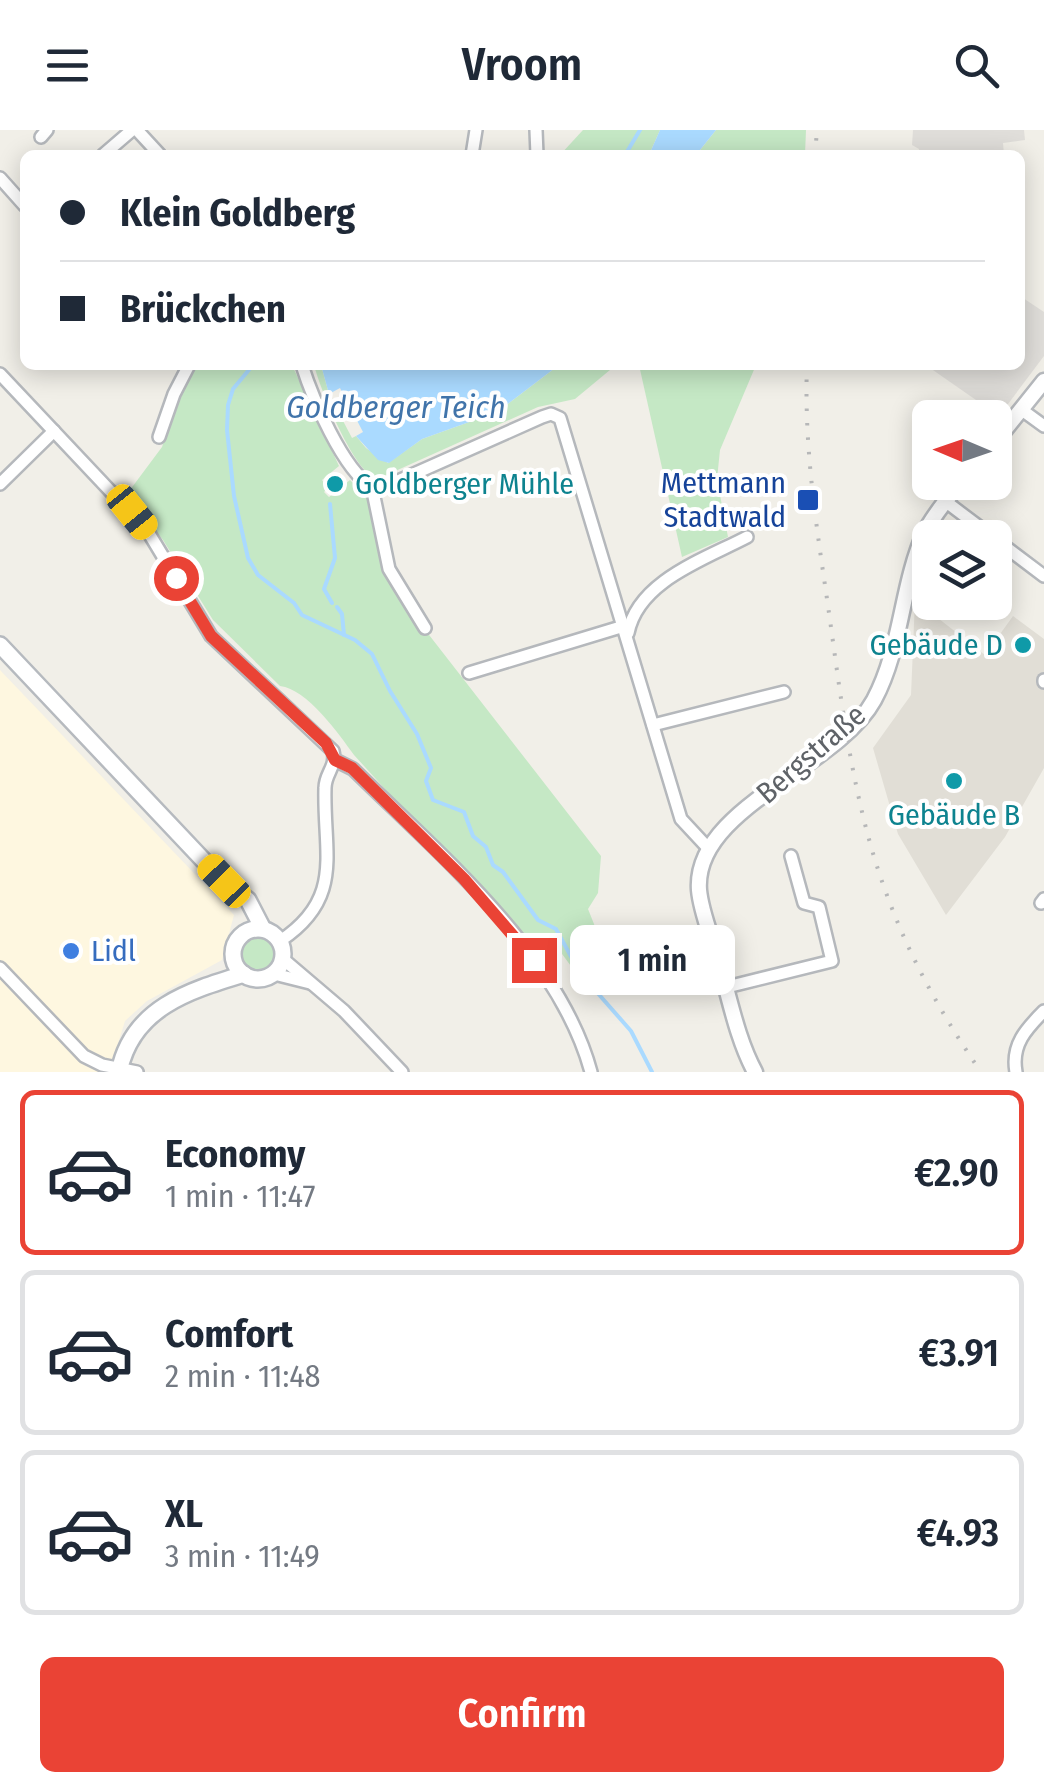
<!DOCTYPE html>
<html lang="en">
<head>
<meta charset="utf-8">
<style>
  :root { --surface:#fff; --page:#f6f6f7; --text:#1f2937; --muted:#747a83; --line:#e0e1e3; --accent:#ea4335 }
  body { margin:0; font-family:"Fira Sans Condensed",sans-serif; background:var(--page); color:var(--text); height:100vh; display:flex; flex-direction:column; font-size:38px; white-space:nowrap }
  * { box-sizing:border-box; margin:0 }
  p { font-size:32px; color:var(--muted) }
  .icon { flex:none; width:55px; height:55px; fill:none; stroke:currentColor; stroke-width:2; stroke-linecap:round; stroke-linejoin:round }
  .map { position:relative; height:942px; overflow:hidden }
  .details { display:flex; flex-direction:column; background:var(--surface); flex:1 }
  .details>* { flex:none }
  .top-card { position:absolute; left:20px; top:20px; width:1005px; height:220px; border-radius:15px; box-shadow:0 5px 25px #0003; display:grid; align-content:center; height:220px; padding:0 40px; background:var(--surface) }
  .needle { width:65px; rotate:272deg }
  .controls { position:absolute; left:912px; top:270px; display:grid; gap:20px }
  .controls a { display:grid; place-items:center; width:100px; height:100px; border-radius:15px; background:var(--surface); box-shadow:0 5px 25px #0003; font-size:50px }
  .end { position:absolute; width:45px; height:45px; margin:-22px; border:12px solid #ea4335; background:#fff; box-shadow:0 0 0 5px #fff }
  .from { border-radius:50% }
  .bubble { position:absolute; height:70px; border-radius:15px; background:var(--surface); box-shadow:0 5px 25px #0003; font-size:32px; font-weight:600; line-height:70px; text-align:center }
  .car { position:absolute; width:30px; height:60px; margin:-30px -15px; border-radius:12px; box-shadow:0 0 8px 2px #0007; background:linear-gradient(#f5c518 24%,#345 0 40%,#f5c518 0 76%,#345 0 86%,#f5c518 0) }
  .top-card b { display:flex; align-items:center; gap:35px; height:95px; font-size:38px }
  .top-card b+b { border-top:2px solid var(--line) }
  .top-card i { width:25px; height:25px; background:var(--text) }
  ul { padding:18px 0 0; list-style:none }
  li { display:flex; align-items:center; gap:30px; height:165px; margin:0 20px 15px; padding:0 20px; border:5px solid var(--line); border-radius:15px }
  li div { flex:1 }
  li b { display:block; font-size:38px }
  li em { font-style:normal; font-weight:600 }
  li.active { border-color:var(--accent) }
  li>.icon { width:90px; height:90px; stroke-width:1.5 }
  .primary-button { display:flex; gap:20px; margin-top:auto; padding:20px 40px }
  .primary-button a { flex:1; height:115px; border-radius:15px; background:var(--accent); color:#fff; font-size:40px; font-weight:600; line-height:115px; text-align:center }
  header { display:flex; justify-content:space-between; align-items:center; height:130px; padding:0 40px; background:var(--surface); font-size:45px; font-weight:600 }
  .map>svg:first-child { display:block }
  .commercial { fill:#fef7e0 }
  .industrial { fill:#e0deda }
  .education { fill:#e1ded6 }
  .green { fill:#c5e8c5 }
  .water { fill:#aadaff }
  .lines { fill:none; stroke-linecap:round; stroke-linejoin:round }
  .stream { stroke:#aadaff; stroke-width:4 }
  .minor-casing { stroke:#b5b8bc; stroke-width:16 }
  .tertiary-casing { stroke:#b5b8bc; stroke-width:19 }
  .secondary-casing { stroke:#b6babf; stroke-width:20 }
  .minor { stroke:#fff; stroke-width:11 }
  .tertiary { stroke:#fff; stroke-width:14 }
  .secondary { stroke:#fff; stroke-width:15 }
  .rail { stroke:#b6b7b8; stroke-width:4; stroke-dasharray:2.5 12; stroke-linecap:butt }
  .route { stroke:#ea4335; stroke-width:12 }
  .culture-dot { fill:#0f9aa8; stroke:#fff; stroke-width:4 }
  .transit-dot { fill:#1a4fb4; stroke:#fff; stroke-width:4 }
  .shop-dot { fill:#3f7fe0; stroke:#fff; stroke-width:4 }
  .labels { text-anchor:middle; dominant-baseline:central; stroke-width:8; stroke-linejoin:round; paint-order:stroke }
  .transit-label { font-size:30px; fill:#164399; stroke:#fff; text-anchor:end }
  .culture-label { font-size:30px; fill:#0d838f; stroke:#fff; text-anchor:start }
  .street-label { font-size:30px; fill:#5f6368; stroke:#fff }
  .shop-label { font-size:30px; fill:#366cbe; stroke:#fff; text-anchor:start }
  .water-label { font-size:32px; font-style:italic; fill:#4174aa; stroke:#fff }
</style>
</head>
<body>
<header><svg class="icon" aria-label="menu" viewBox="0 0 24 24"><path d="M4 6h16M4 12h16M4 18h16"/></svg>Vroom<svg class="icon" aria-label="search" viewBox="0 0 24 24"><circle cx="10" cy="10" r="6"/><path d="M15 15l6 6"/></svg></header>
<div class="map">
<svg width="1044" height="942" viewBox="0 0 1044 942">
  <rect width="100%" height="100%" fill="#f1efe8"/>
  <polygon class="commercial" points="0,540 234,785 222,830 147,871 125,891 116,920 119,938 126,942 0,942"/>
  <g class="industrial">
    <polygon points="913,0 1024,0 1025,10 1003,13 1004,25 918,25 919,19 912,15"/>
    <polygon points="1020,166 1044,182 1044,226 999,286 930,238 917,235 1020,235"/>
  </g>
  <polygon class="education" points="915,470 985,525 1013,486 1044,509 1044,638 1005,707 946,785 898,704 873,618 911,565"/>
  <g class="green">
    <polygon points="583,0 660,0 649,25 560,25"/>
    <polygon points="716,0 806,0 805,25 696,25"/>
    <path d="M198,235H292L339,336L322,350L328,358L324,362L329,367L350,350L371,371L387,445L398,465L601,726L598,763L588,779L610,834L579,847L551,809L531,819L354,625C339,604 307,559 280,556L213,490L163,410L127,364L162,317L185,251Z"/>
    <path d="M314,235H321L329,264L352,308L356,306L366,318L388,333L422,309L497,282L559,235H616L575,269L538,277L382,347C376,346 372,346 367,342C349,327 320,259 314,235Z"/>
    <polygon points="639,235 756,235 720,320 717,349 728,407 682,427"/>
    <circle cx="258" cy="824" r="20"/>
  </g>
  <g class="water">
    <polygon points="660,0 716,0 696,25 649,25"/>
    <polygon points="321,235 559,235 497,282 422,309 389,333 378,330 356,306 363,302 340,258 329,264"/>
  </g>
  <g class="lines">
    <g class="stream">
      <polyline points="625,25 640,0"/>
      <polyline points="253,235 233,259 228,275 227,300 234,366 248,428 258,445 294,473 302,485 355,510 372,524 390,561 417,604 431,638 426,651 433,670 464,682 473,706 486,717 493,735 503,742 538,790 556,799 580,843 631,901 652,942"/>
      <polyline points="330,374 335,428 324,459 332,473"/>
      <polyline points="337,477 342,484 344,505"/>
    </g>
    <g class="minor-casing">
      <g id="minor">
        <polyline points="137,0 160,25"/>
        <polyline points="536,0 537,25"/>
        <polyline points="41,7 47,0"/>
        <polyline points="103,25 132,0"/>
        <polyline points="472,25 476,0"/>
        <polyline points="0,48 25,76"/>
        <path d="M302,235C312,267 343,340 372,357L389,439L425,498"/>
        <path d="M0,244L147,400L211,506L333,621C337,637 325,643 325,658C323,723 345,768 280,811"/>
        <polyline points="1022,280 1044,296"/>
        <polyline points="159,307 174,264 189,235"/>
        <polyline points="0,354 54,301"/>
        <polyline points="372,357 389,355 542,287 551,284 560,288 681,689 708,718"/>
        <polyline points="945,371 994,408"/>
        <polyline points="995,409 1044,446"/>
        <path d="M628,503C638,451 705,429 747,407"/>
        <polyline points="469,543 624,496"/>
        <polyline points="1044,550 1044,552"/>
        <polyline points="653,595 784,562"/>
        <path d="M335,630L353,639C438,723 559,823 591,942"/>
        <polyline points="1041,773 1044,769"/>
        <polyline points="283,829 344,881 402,942"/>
        <polyline points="0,838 84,926 102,935 137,942"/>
        <polyline points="274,844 310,853"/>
        <polyline points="727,857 832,831 819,777 804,773 791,726"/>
        <path d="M1016,942C1011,915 1026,899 1044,881"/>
      </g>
    </g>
    <g class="tertiary-casing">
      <g id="tertiary">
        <polyline points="995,312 1044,251"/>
        <path d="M755,942C736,907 729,864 717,826C711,805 701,782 699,760C693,678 837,638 874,570C902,518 901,455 925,402C934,384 948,368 961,352"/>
      </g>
    </g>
    <g class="secondary-casing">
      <g id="secondary">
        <polyline points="0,515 223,751 248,770 263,799"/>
        <circle cx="258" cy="824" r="25"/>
        <path d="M119,942C132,878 188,861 244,844"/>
      </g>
    </g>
    <use href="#minor" class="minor"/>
    <use href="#tertiary" class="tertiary"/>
    <use href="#secondary" class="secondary"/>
    <g class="rail">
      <polyline points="815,25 817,0"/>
      <path d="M807,235C804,312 815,387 826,462C841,565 851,670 888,768C911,830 943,887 981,942"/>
    </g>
  </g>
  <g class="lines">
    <polyline class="route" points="176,448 211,506 326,613 335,630 352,638 464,749 534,830"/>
  </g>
  <g class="culture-dot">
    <circle cx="335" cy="354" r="10"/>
    <circle cx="1023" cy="515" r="10"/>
    <circle cx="954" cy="651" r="10"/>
  </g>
  <rect class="transit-dot" x="796" y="358" width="24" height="24" rx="5"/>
  <circle class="shop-dot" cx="71" cy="821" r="10"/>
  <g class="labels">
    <g class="transit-label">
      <text x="786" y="353">Mettmann<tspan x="786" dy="34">Stadtwald</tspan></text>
    </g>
    <g class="culture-label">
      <text x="355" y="354">Goldberger Mühle</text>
      <text x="1003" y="515" text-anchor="end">Gebäude D</text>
      <text x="954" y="685" text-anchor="middle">Gebäude B</text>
    </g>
    <g class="street-label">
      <text transform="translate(811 624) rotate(-41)">Bergstraße</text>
    </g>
    <g class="shop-label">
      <text x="91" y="821">Lidl</text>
    </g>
    <g class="water-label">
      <text x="396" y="277">Goldberger Teich</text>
    </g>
  </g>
</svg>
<div class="controls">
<a><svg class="needle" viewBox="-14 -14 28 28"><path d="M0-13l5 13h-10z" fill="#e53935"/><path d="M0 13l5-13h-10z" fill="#747a83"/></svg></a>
<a><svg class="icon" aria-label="layers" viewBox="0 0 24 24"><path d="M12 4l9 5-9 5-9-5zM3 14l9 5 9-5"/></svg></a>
</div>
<i class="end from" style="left:176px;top:448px"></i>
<i class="end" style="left:534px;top:830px"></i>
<div class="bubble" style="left:570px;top:795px;width:165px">1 min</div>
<i class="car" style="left:132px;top:382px;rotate:141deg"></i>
<i class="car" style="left:224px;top:751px;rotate:316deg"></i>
<div class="top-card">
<b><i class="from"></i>Klein Goldberg</b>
<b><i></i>Brückchen</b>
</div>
</div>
<section class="details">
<ul>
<li class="active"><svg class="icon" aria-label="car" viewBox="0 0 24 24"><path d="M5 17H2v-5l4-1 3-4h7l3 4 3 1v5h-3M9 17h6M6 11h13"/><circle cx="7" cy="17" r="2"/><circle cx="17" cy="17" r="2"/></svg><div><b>Economy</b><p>1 min · 11:47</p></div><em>€2.90</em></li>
<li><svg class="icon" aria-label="car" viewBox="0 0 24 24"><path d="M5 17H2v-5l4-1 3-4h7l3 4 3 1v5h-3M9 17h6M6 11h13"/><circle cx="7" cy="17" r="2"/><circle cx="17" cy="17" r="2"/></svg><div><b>Comfort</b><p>2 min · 11:48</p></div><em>€3.91</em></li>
<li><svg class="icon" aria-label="car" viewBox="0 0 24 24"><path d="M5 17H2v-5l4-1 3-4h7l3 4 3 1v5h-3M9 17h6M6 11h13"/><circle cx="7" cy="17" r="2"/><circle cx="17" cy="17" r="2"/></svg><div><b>XL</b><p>3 min · 11:49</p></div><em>€4.93</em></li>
</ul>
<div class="primary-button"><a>Confirm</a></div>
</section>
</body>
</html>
